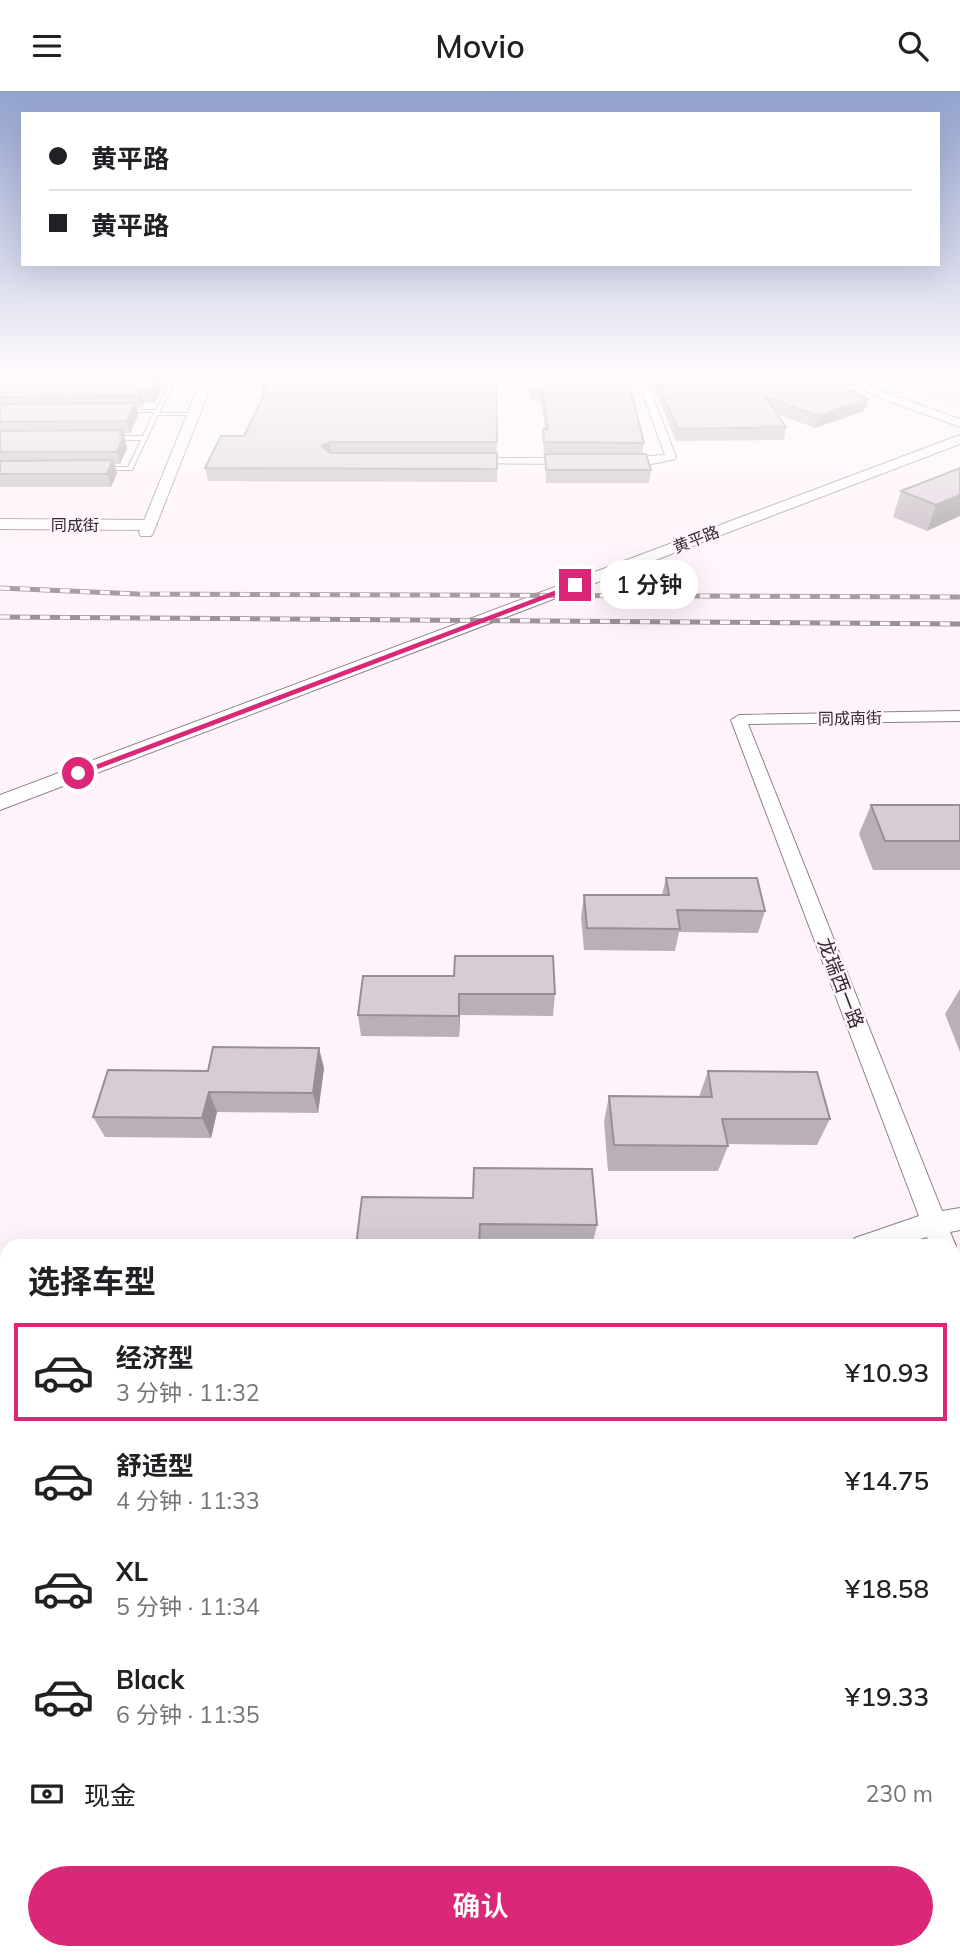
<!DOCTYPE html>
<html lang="zh">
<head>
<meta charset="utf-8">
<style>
  :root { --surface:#fff; --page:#f2f2f2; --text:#202124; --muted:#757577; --line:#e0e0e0; --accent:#db2777 }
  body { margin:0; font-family:Mulish,"Noto Sans SC",sans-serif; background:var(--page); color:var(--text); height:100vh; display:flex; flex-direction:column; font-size:26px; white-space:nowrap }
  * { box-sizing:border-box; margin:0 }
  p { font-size:23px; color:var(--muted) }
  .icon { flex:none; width:38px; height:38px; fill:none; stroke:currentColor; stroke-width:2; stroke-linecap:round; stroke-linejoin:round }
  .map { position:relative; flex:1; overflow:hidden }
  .sheet { position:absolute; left:0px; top:1148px; width:961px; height:721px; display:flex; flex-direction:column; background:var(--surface); border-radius:21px 21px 0 0; box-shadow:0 7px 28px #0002 }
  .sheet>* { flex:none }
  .hud { position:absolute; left:21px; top:21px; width:919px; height:154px; border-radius:0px; box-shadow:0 7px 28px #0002; display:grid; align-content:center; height:154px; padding:0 28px; background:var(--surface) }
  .end { position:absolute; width:32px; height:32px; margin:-16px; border:9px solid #db2777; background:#fff; box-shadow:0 0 0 4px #fff }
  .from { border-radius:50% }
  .bubble { position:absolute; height:49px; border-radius:24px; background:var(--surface); box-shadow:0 7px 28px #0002; font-size:23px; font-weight:600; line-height:49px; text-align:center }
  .hud b { display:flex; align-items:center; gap:24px; height:66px; font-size:26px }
  .hud b+b { border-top:2px solid var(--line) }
  .hud i { width:18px; height:18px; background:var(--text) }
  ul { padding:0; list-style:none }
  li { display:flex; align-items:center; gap:21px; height:98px; margin:0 14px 10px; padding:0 14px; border:4px solid transparent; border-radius:0px }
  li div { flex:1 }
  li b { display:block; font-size:26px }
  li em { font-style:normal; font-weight:600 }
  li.selected { border-color:var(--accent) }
  li>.icon { width:63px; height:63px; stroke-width:1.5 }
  h2 { padding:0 28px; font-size:32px; line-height:84px }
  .pay { display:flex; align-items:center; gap:18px; height:77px; padding:0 28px; font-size:26px }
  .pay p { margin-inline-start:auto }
  .primary-button { display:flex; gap:14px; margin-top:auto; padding:14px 28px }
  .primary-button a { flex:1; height:80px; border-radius:42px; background:var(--accent); color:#fff; font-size:28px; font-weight:600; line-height:80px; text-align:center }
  header { display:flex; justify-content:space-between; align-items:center; height:91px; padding:0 28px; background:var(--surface); font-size:32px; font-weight:600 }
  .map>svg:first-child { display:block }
  .built { fill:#f7e4f1 }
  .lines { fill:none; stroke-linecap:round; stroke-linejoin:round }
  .service-casing { stroke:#8c8289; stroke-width:2 }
  .minor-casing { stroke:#8c8289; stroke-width:2 }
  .tertiary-casing { stroke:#8c8289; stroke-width:2 }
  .secondary-casing { stroke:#8c8289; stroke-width:2 }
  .service { fill:#fff; fill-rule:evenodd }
  .minor { fill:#fff; fill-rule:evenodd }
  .tertiary { fill:#fff; fill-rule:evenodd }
  .secondary { fill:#fff; fill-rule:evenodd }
  .rail-casing { stroke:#948c91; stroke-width:5 }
  .rail { stroke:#fff3fb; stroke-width:3.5; stroke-dasharray:10; stroke-linecap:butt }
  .wall { fill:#b9afb6 }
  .shaded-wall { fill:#968f94 }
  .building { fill:#d7ccd4; stroke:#968f94; stroke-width:2 }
  .route { fill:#db2777 }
  .labels { text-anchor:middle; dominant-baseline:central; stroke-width:5; stroke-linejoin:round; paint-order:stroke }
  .far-street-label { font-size:16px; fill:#302c2f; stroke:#fff3fb }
  .street-label { font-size:19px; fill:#302c2f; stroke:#fff3fb }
</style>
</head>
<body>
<header><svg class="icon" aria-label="menu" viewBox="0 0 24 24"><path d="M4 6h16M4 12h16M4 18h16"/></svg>Movio<svg class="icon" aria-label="search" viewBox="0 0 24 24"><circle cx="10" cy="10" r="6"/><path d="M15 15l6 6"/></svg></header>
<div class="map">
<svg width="960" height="1869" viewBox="0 0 960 1869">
  <rect width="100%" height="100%" fill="#fff3fb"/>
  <polygon class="built" points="873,282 960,282 960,319 902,296"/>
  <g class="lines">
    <g class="service-casing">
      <polygon id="service" points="146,295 172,296 159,322 194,322 196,323 194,324 158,324 132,379 100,379 102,376 128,376 141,349 112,349 109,347 112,345 143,345 154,321 125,321 123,320 125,319 156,319 167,297 148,297"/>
    </g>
    <g class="minor-casing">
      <g id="minor">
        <path d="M635,282H644L676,366L675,368C658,372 629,379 614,370L619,367L665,364Z"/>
        <polygon points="464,367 573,367 578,370 573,373 468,372 463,369"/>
        <polygon points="960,620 960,630 748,633 942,1120 960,1117 960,1139 950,1141 956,1155 954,1159 954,1155 930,1155 927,1146 895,1155 851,1155 855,1147 919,1125 731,629 739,624"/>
        <polygon points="954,1170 960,1172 960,1210 954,1208"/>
        <polygon points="7,1477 7,1509 0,1511 0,1479"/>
      </g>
    </g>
    <g class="tertiary-casing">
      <g id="tertiary">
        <polygon points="204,282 216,282 153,442 151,445 141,445 139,442"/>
        <polygon points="830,282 845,282 886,302 960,328 960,336 878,306"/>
      </g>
    </g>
    <g class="secondary-casing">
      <g id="secondary">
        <polygon points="960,344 960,353 0,719 0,704"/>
        <polygon points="0,428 149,429 157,434 149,439 0,438"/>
      </g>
    </g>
    <use href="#service" class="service"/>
    <use href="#minor" class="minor"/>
    <use href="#tertiary" class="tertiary"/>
    <use href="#secondary" class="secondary"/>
    <g class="rail-casing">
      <g id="rail">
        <polyline points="0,497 138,503 960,506"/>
        <polyline points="0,526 960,533"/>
      </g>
    </g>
    <use href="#rail" class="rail"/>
  </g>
  <g class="wall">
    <polygon points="0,282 175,282 171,289 165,292 159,292 161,300 154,312 144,312 142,316 137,317 138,324 130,342 123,343 127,357 120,373 115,373 117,382 111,396 0,396"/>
    <polygon points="260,282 496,282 497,391 208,390 205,377 244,345 263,305 262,297 266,289 261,289"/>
    <polygon points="528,282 626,282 644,352 642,363 651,379 649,392 546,392 545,364 544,364 543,350 543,338 545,338 541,310 530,310"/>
    <polygon points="648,282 814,282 864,320 815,337 777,323 786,336 784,349 676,350"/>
    <polygon points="893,282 949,282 948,286 898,287"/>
    <polygon points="960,377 927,440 893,426 901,400"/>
    <polygon points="871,714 960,714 960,779 873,779 859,743"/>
    <polygon points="666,787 765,820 758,842 679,841 675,860 584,859 581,826 584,804 662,804"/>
    <polygon points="363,885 555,903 553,925 460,924 459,946 361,945 358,924"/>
    <polygon points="960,898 960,961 945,923"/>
    <polygon points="324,977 318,1022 217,1021 211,1047 105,1046 93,1026 208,980"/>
    <polygon points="708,980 830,1028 817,1054 727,1053 728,1055 718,1080 608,1080 604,1031 609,1005 699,1006"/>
    <polygon points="362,1106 597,1134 592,1155 356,1155"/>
  </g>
  <g class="shaded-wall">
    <polygon points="163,282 175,282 171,289 165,292"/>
    <polygon points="158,288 161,300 154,312 151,300"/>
    <polygon points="141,300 144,312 142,316 139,305"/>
    <polygon points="868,308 864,320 815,337 818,325"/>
    <polygon points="135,312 138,324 130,342 127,330"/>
    <polygon points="123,339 127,357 120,373 117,361 120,344"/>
    <polygon points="330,351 331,363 322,355"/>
    <polygon points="113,369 117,382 111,396 107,383"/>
    <polygon points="960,404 960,425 927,440 936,414"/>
    <polygon points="459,903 460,924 459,946"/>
    <polygon points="319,957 324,977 318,1022 313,1002"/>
    <polygon points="209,1001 217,1021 211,1047 202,1027"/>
  </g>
  <g class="building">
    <polygon points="269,282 496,282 497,351 330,351 322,355 330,362 497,362 497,378 205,377 221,345 244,345 267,297 262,297"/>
    <polygon points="529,282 626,282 644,352 544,351 543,338 548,338 542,298 530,298"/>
    <polygon points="653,282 814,282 868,308 818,325 766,306 786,336 678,338"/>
    <polygon points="0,288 158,288 151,300 141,300 139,305 0,306"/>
    <polygon points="135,312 127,330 0,331 0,313"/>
    <polygon points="123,339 120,344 124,344 117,361 0,361 0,340"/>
    <polygon points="545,363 646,363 651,379 546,379"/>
    <polygon points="113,369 107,383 0,383 0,370"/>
    <polygon points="960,377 960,404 936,414 901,400"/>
    <polygon points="871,714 960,714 960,750 885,750"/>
    <polygon points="666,787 757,787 765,820 677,819 680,838 587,837 584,804 669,804"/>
    <polygon points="455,865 553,865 555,903 459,903 459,925 358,924 363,885 454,885"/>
    <polygon points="213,956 319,957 313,1002 209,1001 202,1027 93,1026 108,979 208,980"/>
    <polygon points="708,980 817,981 830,1028 722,1028 728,1055 614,1054 609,1005 712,1006"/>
    <polygon points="474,1077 592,1078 597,1134 480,1133 479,1155 356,1155 362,1106 473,1107"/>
    <polygon points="7,1814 7,1862 954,1862 954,1854 960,1866 960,1869 0,1869 0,1817"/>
  </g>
  <linearGradient id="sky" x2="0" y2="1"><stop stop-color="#93a3cf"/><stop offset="0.52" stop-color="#fffafd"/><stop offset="1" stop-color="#fffafd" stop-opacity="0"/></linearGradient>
  <rect width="960" height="544" fill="url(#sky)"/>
  <polygon class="route" points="575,492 577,496 82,684 74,682"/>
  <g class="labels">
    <g class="far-street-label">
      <text x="75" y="434">同成街</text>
      <text transform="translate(696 448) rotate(-21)">黄平路</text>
      <text transform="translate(850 627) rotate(-1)">同成南街</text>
    </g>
    <g class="street-label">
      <text transform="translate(841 892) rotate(69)">龙瑞西一路</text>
    </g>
  </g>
</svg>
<i class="end from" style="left:78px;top:682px"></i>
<i class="end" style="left:575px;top:494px"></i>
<div class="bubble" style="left:600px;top:469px;width:98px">1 分钟</div>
<div class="hud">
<b><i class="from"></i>黄平路</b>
<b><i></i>黄平路</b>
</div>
<section class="sheet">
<h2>选择车型</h2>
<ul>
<li class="selected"><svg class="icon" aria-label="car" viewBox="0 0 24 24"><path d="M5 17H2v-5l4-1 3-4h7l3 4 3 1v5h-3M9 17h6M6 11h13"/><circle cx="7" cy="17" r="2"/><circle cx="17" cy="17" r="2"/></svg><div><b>经济型</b><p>3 分钟 · 11:32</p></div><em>¥10.93</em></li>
<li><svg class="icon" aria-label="car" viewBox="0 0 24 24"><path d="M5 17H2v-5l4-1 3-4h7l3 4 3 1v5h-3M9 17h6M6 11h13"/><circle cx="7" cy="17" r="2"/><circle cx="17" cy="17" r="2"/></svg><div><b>舒适型</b><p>4 分钟 · 11:33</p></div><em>¥14.75</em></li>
<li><svg class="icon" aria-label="car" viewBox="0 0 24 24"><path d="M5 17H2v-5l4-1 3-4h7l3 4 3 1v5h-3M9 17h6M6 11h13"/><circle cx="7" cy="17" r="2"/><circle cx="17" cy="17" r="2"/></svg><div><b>XL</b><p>5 分钟 · 11:34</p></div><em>¥18.58</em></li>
<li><svg class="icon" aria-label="car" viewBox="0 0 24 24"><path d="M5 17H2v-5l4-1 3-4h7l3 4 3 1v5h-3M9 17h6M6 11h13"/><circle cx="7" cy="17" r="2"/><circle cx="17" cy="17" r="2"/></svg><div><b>Black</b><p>6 分钟 · 11:35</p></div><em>¥19.33</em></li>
</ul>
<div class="pay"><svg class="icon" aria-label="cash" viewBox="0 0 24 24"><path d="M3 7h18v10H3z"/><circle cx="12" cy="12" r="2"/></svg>现金<p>230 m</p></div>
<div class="primary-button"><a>确认</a></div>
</section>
</div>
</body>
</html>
